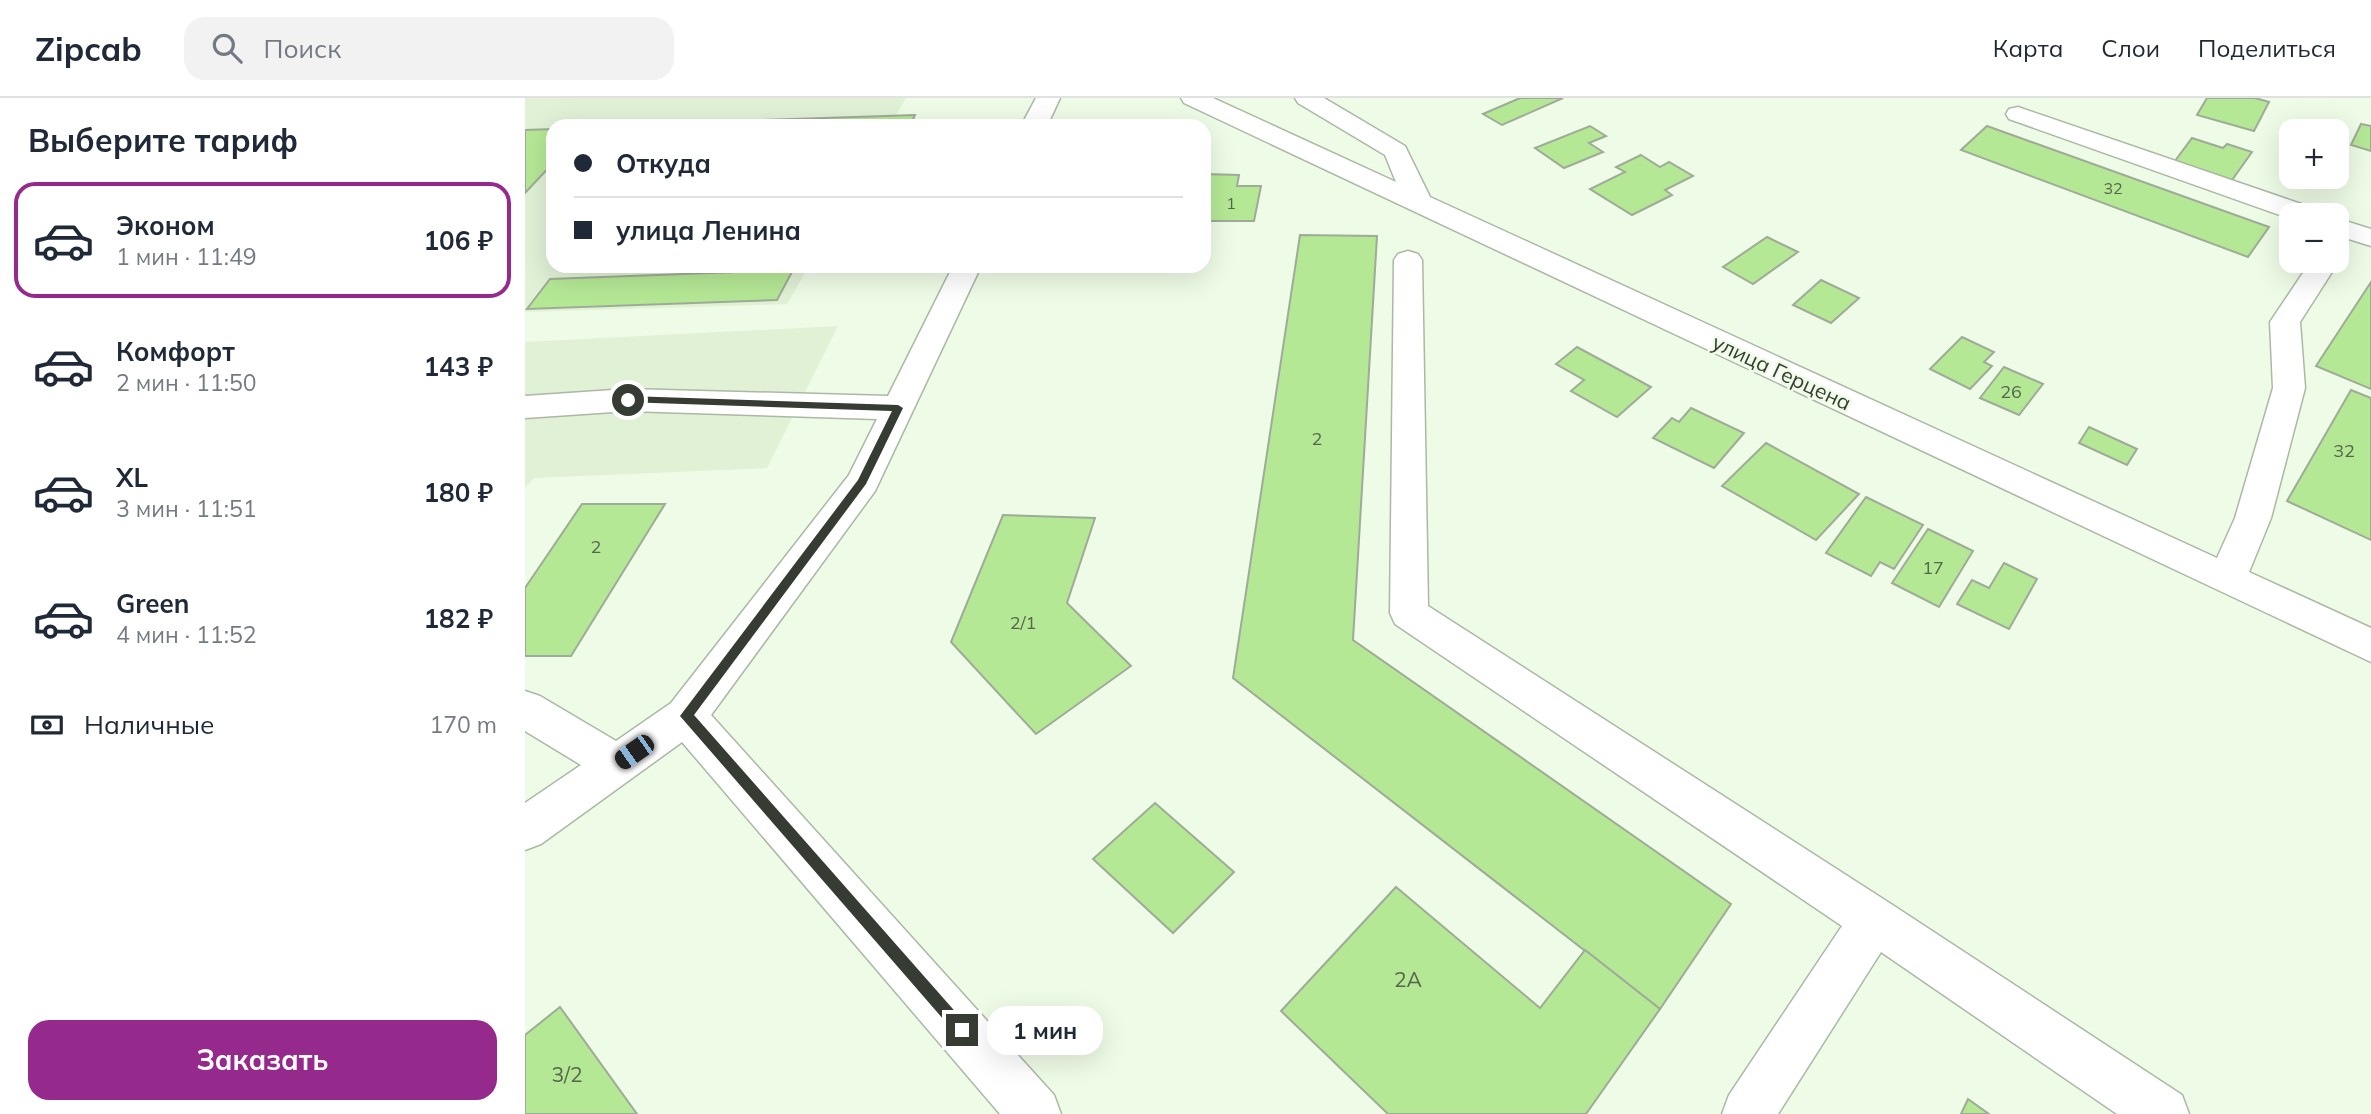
<!DOCTYPE html>
<html lang="ru">
<head>
<meta charset="utf-8">
<style>
  :root { --surface:#fff; --page:#f2f2f3; --text:#1f2937; --muted:#747a83; --line:#e0e1e3; --accent:#962a8c }
  body { margin:0; font-family:Mulish,sans-serif; background:var(--page); color:var(--text); height:100vh; display:flex; flex-direction:column; font-size:26px; white-space:nowrap }
  * { box-sizing:border-box; margin:0 }
  p { font-size:23px; color:var(--muted) }
  .icon { flex:none; width:38px; height:38px; fill:none; stroke:currentColor; stroke-width:2; stroke-linecap:round; stroke-linejoin:round }
  .map { position:relative; flex:1; overflow:hidden }
  .sheet { display:flex; flex-direction:column; background:var(--surface); width:525px }
  .sheet>* { flex:none }
  .guide { position:absolute; left:21px; top:21px; width:665px; height:154px; border-radius:21px; box-shadow:0 7px 28px #0002; display:grid; align-content:center; height:154px; padding:0 28px; background:var(--surface) }
  .controls { position:absolute; left:1754px; top:21px; display:grid; gap:14px }
  .controls a { display:grid; place-items:center; width:70px; height:70px; border-radius:14px; background:var(--surface); box-shadow:0 7px 28px #0002; font-size:35px }
  .end { position:absolute; width:32px; height:32px; margin:-16px; border:9px solid #363b33; background:#fff; box-shadow:0 0 0 4px #fff }
  .from { border-radius:50% }
  .bubble { position:absolute; height:49px; border-radius:21px; background:var(--surface); box-shadow:0 7px 28px #0002; font-size:23px; font-weight:700; line-height:49px; text-align:center }
  .car { position:absolute; width:21px; height:42px; margin:-21px -10px; border-radius:9px; box-shadow:0 0 5px 2px #0007; background:linear-gradient(#222 24%,#8ab4d8 0 40%,#222 0 76%,#8ab4d8 0 86%,#222 0) }
  .guide b { display:flex; align-items:center; gap:24px; height:66px; font-size:26px }
  .guide b+b { border-top:2px solid var(--line) }
  .guide i { width:18px; height:18px; background:var(--text) }
  ul { padding:0; list-style:none }
  li { display:flex; align-items:center; gap:21px; height:116px; margin:0 14px 10px; padding:0 14px; border:4px solid transparent; border-radius:21px }
  li div { flex:1 }
  li b { display:block; font-size:26px }
  li em { font-style:normal; font-weight:700 }
  li.current { border-color:var(--accent) }
  li>.icon { width:63px; height:63px; stroke-width:1.5 }
  h2 { padding:0 28px; font-size:32px; line-height:84px }
  .pay { display:flex; align-items:center; gap:18px; height:77px; padding:0 28px; font-size:26px }
  .pay p { margin-inline-start:auto }
  .action { display:flex; gap:14px; margin-top:auto; padding:14px 28px }
  .action a { flex:1; height:80px; border-radius:21px; background:var(--accent); color:#fff; font-size:28px; font-weight:700; line-height:80px; text-align:center }
  header { display:flex; align-items:center; gap:42px; box-sizing:border-box; height:98px; padding:0 35px; background:var(--surface); border-bottom:2px solid var(--line) }
  header strong { font-size:33px }
  nav { display:flex; gap:38px; margin-inline-start:auto; font-size:24px }
  .search { width:490px; height:63px; background:var(--page); display:flex; align-items:center; gap:18px; box-sizing:border-box; padding:0 24px; border-radius:21px; color:var(--muted); font-size:26px }
  main { display:flex; flex:1; min-height:0 }
  .map>svg:first-child { display:block }
  .built { fill:#e0f1d6 }
  .building { fill:#b5e895; stroke:#9fab98; stroke-width:2 }
  .lines { fill:none; stroke-linecap:round; stroke-linejoin:round }
  .minor-casing { stroke:#acb8a5; stroke-width:3 }
  .minor { fill:#fff; fill-rule:evenodd }
  .route { fill:#363b33 }
  .labels { text-anchor:middle; dominant-baseline:central; stroke-width:5; stroke-linejoin:round; paint-order:stroke }
  .far-number-label { font-size:16px; fill:#56664c }
  .number-label { font-size:18px; fill:#56664c }
  .street-label { font-size:21px; fill:#363b33; stroke:#eefbe6 }
  .near-number-label { font-size:21px; fill:#56664c }
</style>
</head>
<body>
<header>
<strong>Zipcab</strong>
<div class="search"><svg class="icon" aria-label="search" viewBox="0 0 24 24"><circle cx="10" cy="10" r="6"/><path d="M15 15l6 6"/></svg>Поиск</div>
<nav><a>Карта</a><a>Слои</a><a>Поделиться</a></nav>
</header>
<main>
<section class="sheet">
<h2>Выберите тариф</h2>
<ul>
<li class="current"><svg class="icon" aria-label="car" viewBox="0 0 24 24"><path d="M5 17H2v-5l4-1 3-4h7l3 4 3 1v5h-3M9 17h6M6 11h13"/><circle cx="7" cy="17" r="2"/><circle cx="17" cy="17" r="2"/></svg><div><b>Эконом</b><p>1 мин · 11:49</p></div><em>106 ₽</em></li>
<li><svg class="icon" aria-label="car" viewBox="0 0 24 24"><path d="M5 17H2v-5l4-1 3-4h7l3 4 3 1v5h-3M9 17h6M6 11h13"/><circle cx="7" cy="17" r="2"/><circle cx="17" cy="17" r="2"/></svg><div><b>Комфорт</b><p>2 мин · 11:50</p></div><em>143 ₽</em></li>
<li><svg class="icon" aria-label="car" viewBox="0 0 24 24"><path d="M5 17H2v-5l4-1 3-4h7l3 4 3 1v5h-3M9 17h6M6 11h13"/><circle cx="7" cy="17" r="2"/><circle cx="17" cy="17" r="2"/></svg><div><b>XL</b><p>3 мин · 11:51</p></div><em>180 ₽</em></li>
<li><svg class="icon" aria-label="car" viewBox="0 0 24 24"><path d="M5 17H2v-5l4-1 3-4h7l3 4 3 1v5h-3M9 17h6M6 11h13"/><circle cx="7" cy="17" r="2"/><circle cx="17" cy="17" r="2"/></svg><div><b>Green</b><p>4 мин · 11:52</p></div><em>182 ₽</em></li>
</ul>
<div class="pay"><svg class="icon" aria-label="cash" viewBox="0 0 24 24"><path d="M3 7h18v10H3z"/><circle cx="12" cy="12" r="2"/></svg>Наличные<p>170 m</p></div>
<div class="action"><a>Заказать</a></div>
</section>
<div class="map">
<svg width="1846" height="1016" viewBox="0 0 1846 1016">
  <rect width="100%" height="100%" fill="#eefbe6"/>
  <g class="built">
    <polygon points="0,0 381,0 365,28 28,28 28,168 284,168 262,206 0,214"/>
    <polygon points="313,228 242,370 9,380 0,390 0,244"/>
  </g>
  <g class="building">
    <polygon points="995,0 1038,0 977,27 958,16"/>
    <polygon points="1682,0 1730,0 1744,4 1729,33 1672,17"/>
    <polygon points="390,17 385,28 116,28 117,26"/>
    <polygon points="1836,26 1846,28 1846,53 1826,47"/>
    <polygon points="1065,28 1081,38 1064,45 1078,54 1039,70 1010,50"/>
    <polygon points="1462,28 1744,129 1723,159 1436,52"/>
    <polygon points="28,31 28,65 0,95 0,32"/>
    <polygon points="1667,40 1698,50 1702,46 1727,54 1707,82 1650,63"/>
    <polygon points="1116,57 1135,69 1144,64 1168,78 1140,92 1147,97 1107,117 1065,91 1100,74 1091,69"/>
    <polygon points="679,76 714,77 712,88 736,88 729,123 679,123"/>
    <polygon points="775,137 852,138 828,542 1206,806 1135,911 708,580"/>
    <polygon points="1242,139 1273,154 1228,186 1198,169"/>
    <polygon points="268,172 252,202 2,211 25,181"/>
    <polygon points="1296,182 1334,200 1306,225 1268,207"/>
    <polygon points="1846,184 1846,291 1791,268"/>
    <polygon points="1437,239 1469,254 1459,264 1467,268 1445,291 1405,271"/>
    <polygon points="1052,249 1126,289 1092,319 1046,293 1059,282 1031,266"/>
    <polygon points="1479,269 1518,286 1494,317 1455,300"/>
    <polygon points="1826,292 1846,300 1846,442 1762,403"/>
    <polygon points="1166,310 1219,335 1189,370 1128,340 1147,320 1154,324"/>
    <polygon points="1564,329 1612,351 1602,367 1554,345"/>
    <polygon points="1241,345 1334,396 1291,442 1197,388"/>
    <polygon points="1341,399 1398,427 1369,471 1355,464 1346,478 1301,455"/>
    <polygon points="57,406 140,406 46,558 0,558 0,490"/>
    <polygon points="478,417 570,420 542,505 606,568 511,636 426,544"/>
    <polygon points="1403,431 1448,453 1414,509 1367,485"/>
    <polygon points="1479,465 1512,481 1484,531 1432,506 1447,482 1464,490"/>
    <polygon points="630,705 709,774 648,835 568,761"/>
    <polygon points="871,789 1015,910 1060,852 1135,911 1061,1016 863,1016 756,913"/>
    <polygon points="35,909 112,1016 0,1016 0,937"/>
    <polygon points="1443,1001 1464,1016 1436,1016"/>
  </g>
  <g class="lines">
    <g class="minor-casing">
      <g id="minor">
        <polygon points="511,0 535,0 522,28 496,28"/>
        <polygon points="656,0 688,0 871,84 860,57 773,5 770,0 799,0 880,48 905,99 1692,460 1710,420 1748,290 1745,224 1786,163 1811,163 1811,158 1814,163 1775,224 1780,290 1746,420 1724,474 1846,530 1846,564 659,5"/>
        <polygon points="1493,9 1791,111 1795,117 1766,117 1766,121 1484,21 1481,16 1484,11"/>
        <polygon points="1811,120 1846,131 1846,148 1811,137"/>
        <polygon points="883,153 893,156 897,162 903,508 1366,806 1657,997 1664,1016 1592,1016 1356,854 1253,1016 1197,1016 1204,997 1317,828 870,526 865,515 869,162 873,156"/>
        <polygon points="428,168 456,168 350,393 186,617 529,997 536,1016 475,1016 157,644 16,746 0,752 0,705 56,667 0,633 0,593 15,598 91,643 146,605 324,377 352,321 103,313 0,320 0,298 103,291 363,298"/>
      </g>
    </g>
    <use href="#minor" class="minor"/>
  </g>
  <polygon class="route" points="103,298 373,307 378,310 341,386 169,617 442,927 444,932 442,937 437,940 432,937 155,618 333,382 367,313 99,304 99,299"/>
  <g class="labels">
    <g class="far-number-label">
      <text x="1588" y="90">32</text>
      <text x="706" y="105">1</text>
    </g>
    <g class="number-label">
      <text x="1486" y="293">26</text>
      <text x="792" y="340">2</text>
      <text x="1819" y="352">32</text>
      <text x="71" y="448">2</text>
      <text x="1408" y="469">17</text>
      <text x="498" y="524">2/1</text>
    </g>
    <g class="street-label">
      <text transform="translate(1257 274) rotate(25)">улица Герцена</text>
    </g>
    <g class="near-number-label">
      <text x="883" y="881">2А</text>
      <text x="42" y="976">3/2</text>
    </g>
  </g>
</svg>
<div class="controls">
<a>+</a>
<a>−</a>
</div>
<i class="end from" style="left:103px;top:302px"></i>
<i class="end" style="left:437px;top:932px"></i>
<div class="bubble" style="left:462px;top:908px;width:116px">1 мин</div>
<i class="car" style="left:109px;top:654px;rotate:235deg"></i>
<div class="guide">
<b><i class="from"></i>Откуда</b>
<b><i></i>улица Ленина</b>
</div>
</div>
</main>
</body>
</html>
